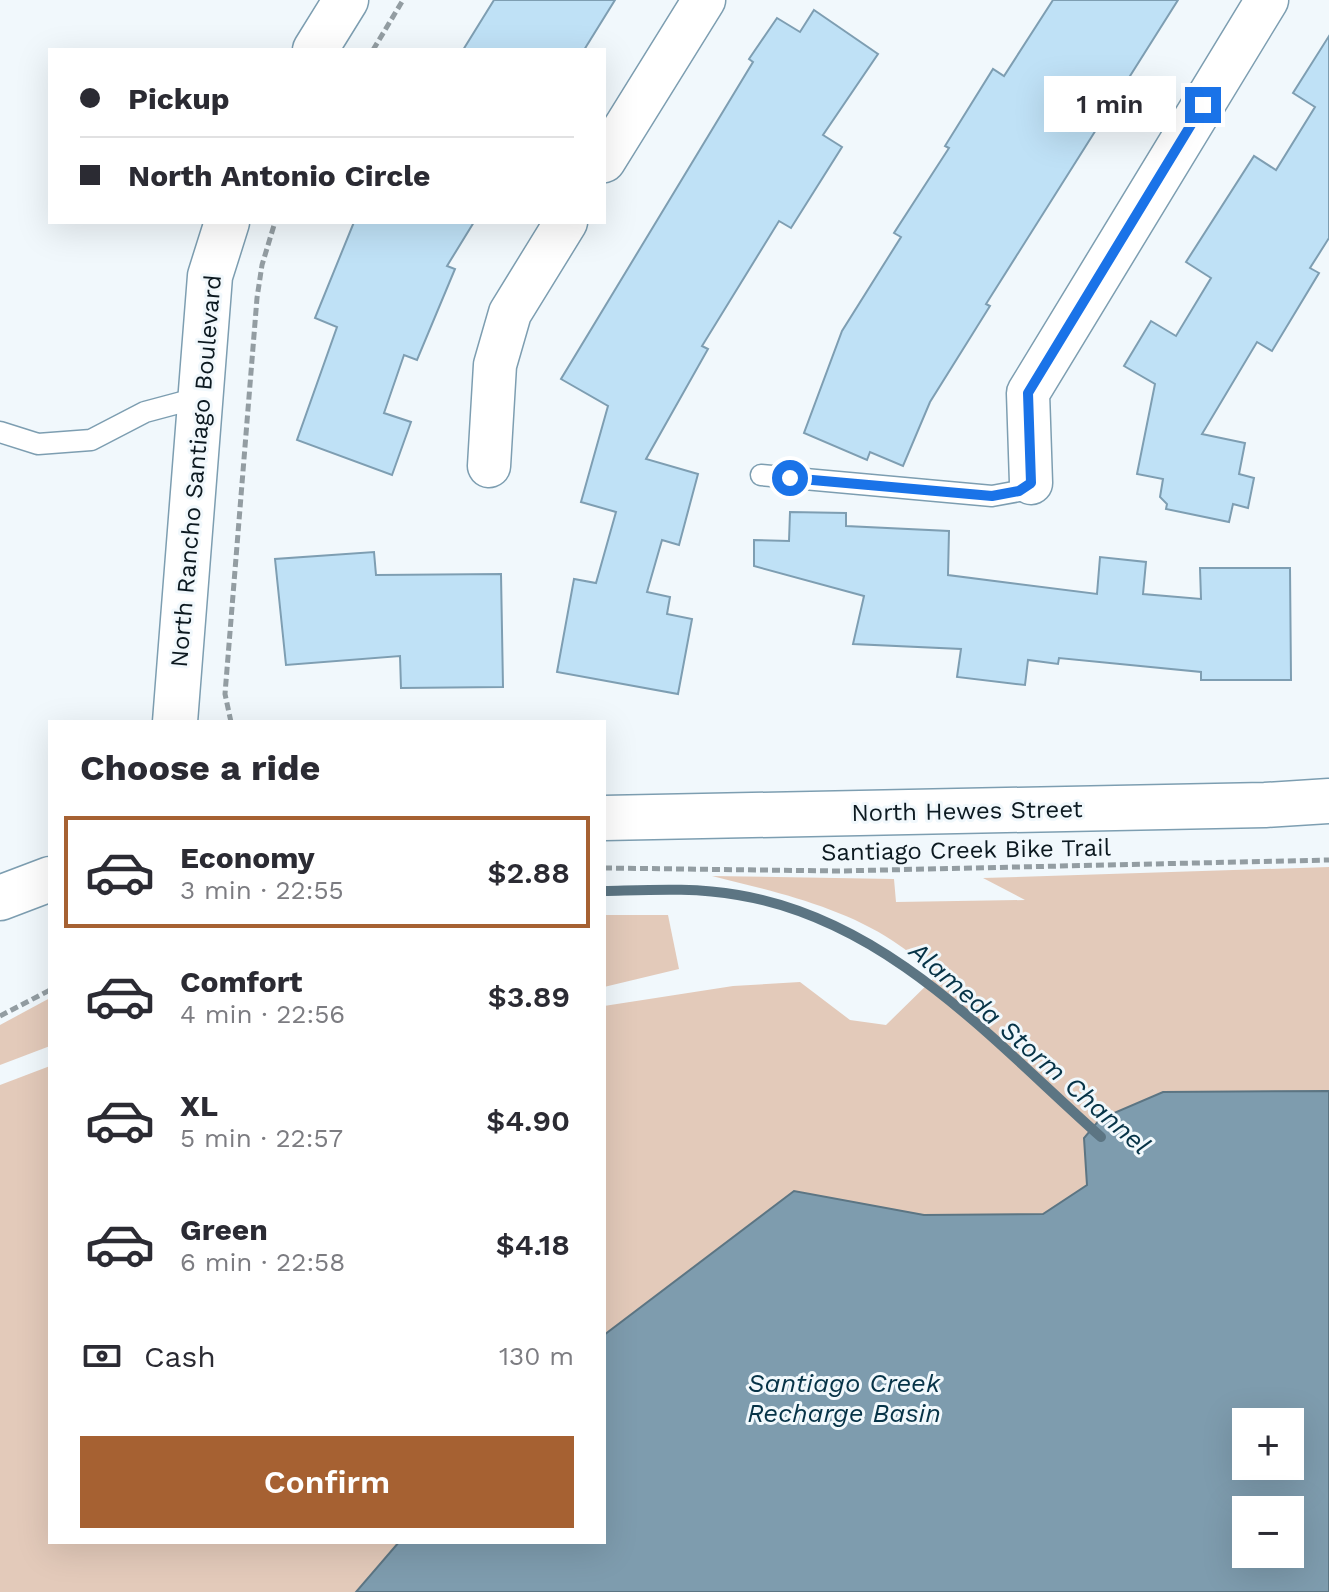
<!DOCTYPE html>
<html lang="en">
<head>
<meta charset="utf-8">
<style>
  :root { --surface:#fff; --page:#f2f2f3; --text:#2b2b33; --muted:#7c7c81; --line:#e1e1e2; --accent:#a66132 }
  body { margin:0; font-family:"Work Sans",sans-serif; background:var(--page); color:var(--text); height:100vh; display:flex; flex-direction:column; font-size:30px; white-space:nowrap }
  * { box-sizing:border-box; margin:0 }
  p { font-size:26px; color:var(--muted) }
  .icon { flex:none; width:44px; height:44px; fill:none; stroke:currentColor; stroke-width:2; stroke-linecap:round; stroke-linejoin:round }
  .map { position:relative; flex:1; overflow:hidden }
  .details { position:absolute; left:48px; top:720px; width:558px; height:824px; display:flex; flex-direction:column; background:var(--surface); border-radius:0px; box-shadow:0 8px 32px #0002 }
  .details>* { flex:none }
  .guide { position:absolute; left:48px; top:48px; width:558px; height:176px; border-radius:0px; box-shadow:0 8px 32px #0002; display:grid; align-content:center; height:176px; padding:0 32px; background:var(--surface) }
  .buttons { position:absolute; left:1232px; top:1408px; display:grid; gap:16px }
  .buttons a { display:grid; place-items:center; width:72px; height:72px; border-radius:0px; background:var(--surface); box-shadow:0 8px 32px #0002; font-size:40px }
  .end { position:absolute; width:36px; height:36px; margin:-18px; border:10px solid #1a73e8; background:#fff; box-shadow:0 0 0 4px #fff }
  .from { border-radius:50% }
  .bubble { position:absolute; height:56px; border-radius:0px; background:var(--surface); box-shadow:0 8px 32px #0002; font-size:26px; font-weight:600; line-height:56px; text-align:center }
  .guide b { display:flex; align-items:center; gap:28px; height:76px; font-size:30px }
  .guide b+b { border-top:2px solid var(--line) }
  .guide i { width:20px; height:20px; background:var(--text) }
  ul { padding:0; list-style:none }
  li { display:flex; align-items:center; gap:24px; height:112px; margin:0 16px 12px; padding:0 16px; border:4px solid transparent; border-radius:0px }
  li div { flex:1 }
  li b { display:block; font-size:30px }
  li em { font-style:normal; font-weight:600 }
  li.active { border-color:var(--accent) }
  li>.icon { width:72px; height:72px; stroke-width:1.5 }
  h2 { padding:0 32px; font-size:36px; line-height:96px }
  .pay { display:flex; align-items:center; gap:20px; height:88px; padding:0 32px; font-size:30px }
  .pay p { margin-inline-start:auto }
  .cta { display:flex; gap:16px; margin-top:auto; padding:16px 32px }
  .cta a { flex:1; height:92px; border-radius:0px; background:var(--accent); color:#fff; font-size:32px; font-weight:600; line-height:92px; text-align:center }
  .map>svg:first-child { display:block }
  .green { fill:#e3caba }
  .water { fill:#7e9cae; stroke:#5c7583; stroke-width:2; fill-rule:evenodd }
  .lines { fill:none; stroke-linecap:round; stroke-linejoin:round }
  .stream { stroke:#5c7583; stroke-width:10 }
  .building { fill:#bfe1f6; stroke:#7e9eb2; stroke-width:2 }
  .service-casing { stroke:#7d9eb1; stroke-width:23 }
  .minor-casing { stroke:#7d9eb1; stroke-width:45 }
  .tertiary-casing { stroke:#7d9eb1; stroke-width:47 }
  .secondary-casing { stroke:#7d9eb1; stroke-width:47 }
  .path { stroke:#939da2; stroke-width:5; stroke-dasharray:8 4; stroke-linecap:butt }
  .service { stroke:#fff; stroke-width:20 }
  .minor { stroke:#fff; stroke-width:42 }
  .tertiary { stroke:#fff; stroke-width:44 }
  .secondary { stroke:#fff; stroke-width:44 }
  .route { stroke:#1a73e8; stroke-width:10 }
  .labels { text-anchor:middle; dominant-baseline:central; stroke-width:6; stroke-linejoin:round; paint-order:stroke }
  .street-label { font-size:24px; fill:#0c1920; stroke:#f1f8fc }
  .water-label { font-size:26px; font-style:italic; fill:#063347; stroke:#f1f8fc }
</style>
</head>
<body>
<div class="map">
<svg width="1329" height="1592" viewBox="0 0 1329 1592">
  <rect width="100%" height="100%" fill="#f1f8fc"/>
  <g class="green">
    <path d="M1329,867V1091L1163,1093L1084,1138L1087,1185L1043,1214L924,1215L794,1191L604,1335V1006L733,986L800,982L850,1020L886,1025L937,975C923,963 908,951 893,941C840,906 772,891 712,876L894,879L896,902L1025,900L983,878Z"/>
    <polygon points="604,915 668,915 679,969 604,987"/>
    <polygon points="50,998 50,1046 0,1065 0,1025"/>
    <polygon points="50,1066 50,1542 399,1542 356,1592 0,1592 0,1085"/>
  </g>
  <path class="water" d="M1329,1091V1592H356L399,1542H604V1335L794,1191L924,1215L1043,1214L1087,1185L1084,1138L1100,1119L1163,1092ZM1246,1422H1290V1466H1246ZM1246,1510H1290V1554H1246Z"/>
  <g class="lines">
    <path class="stream" d="M604,891C648,890 694,887 738,895C888,920 992,1040 1101,1137"/>
  </g>
  <g class="building">
    <polygon points="494,0 615,0 584,50 463,50"/>
    <polygon points="1053,0 1178,0 986,304 990,306 930,402 903,466 870,452 867,460 804,433 842,331 901,237 894,233 949,148 945,146 993,69 1004,76"/>
    <polygon points="814,10 878,54 823,135 842,147 791,228 779,221 702,346 708,349 646,459 698,474 679,545 662,540 647,592 670,597 667,614 692,619 678,694 557,672 574,579 596,583 616,512 581,502 608,406 561,379 753,62 749,59 777,18 800,32"/>
    <polygon points="1329,36 1329,238 1310,268 1319,273 1272,351 1257,342 1202,434 1245,443 1239,474 1254,478 1248,508 1233,504 1229,522 1166,509 1167,504 1160,497 1163,479 1137,474 1155,384 1124,366 1151,321 1176,336 1211,278 1186,262 1254,156 1276,170 1315,107 1293,93"/>
    <polygon points="354,222 474,222 447,266 455,269 417,360 404,355 384,413 411,422 392,475 297,440 337,327 315,318"/>
    <polygon points="790,512 846,513 846,526 949,531 948,575 1097,594 1100,557 1146,562 1143,594 1201,599 1200,568 1290,568 1291,680 1201,680 1201,672 1059,658 1058,664 1028,660 1025,685 957,677 961,649 853,644 864,596 754,566 754,540 789,541"/>
    <polygon points="374,552 376,575 501,574 503,687 401,688 400,656 286,665 275,559"/>
  </g>
  <g class="lines">
    <g class="service-casing">
      <g id="service">
        <polyline points="0,432 38,444 91,440 145,412 201,397"/>
        <polyline points="761,475 992,496 1019,491 1031,483"/>
      </g>
    </g>
    <g class="minor-casing">
      <g id="minor">
        <polyline points="604,161 704,0"/>
        <polyline points="489,466 495,365 510,313 566,222"/>
        <polyline points="1031,483 1028,393 1267,0"/>
      </g>
    </g>
    <g class="tertiary-casing">
      <g id="tertiary">
        <polyline points="315,50 346,0"/>
        <polyline points="175,722 210,276 227,222"/>
      </g>
    </g>
    <g class="secondary-casing">
      <g id="secondary">
        <polyline points="604,818 1265,805 1329,801"/>
        <polyline points="0,898 50,879"/>
      </g>
    </g>
    <g class="path">
      <polyline points="373,50 403,0"/>
      <polyline points="231,722 225,694 257,298 262,265 275,222"/>
      <polyline points="604,868 839,871 1329,860"/>
      <polyline points="0,1016 50,990"/>
    </g>
    <use href="#service" class="service"/>
    <use href="#minor" class="minor"/>
    <use href="#tertiary" class="tertiary"/>
    <use href="#secondary" class="secondary"/>
  </g>
  <g class="lines">
    <polyline class="route" points="790,478 992,496 1019,491 1031,483 1028,393 1203,105"/>
  </g>
  <g class="labels">
    <g class="street-label">
      <text transform="translate(196 471) rotate(-85)">North Rancho Santiago Boulevard</text>
      <text transform="translate(967 811) rotate(-1)">North Hewes Street</text>
      <text transform="translate(966 850) rotate(-1)">Santiago Creek Bike Trail</text>
    </g>
    <g class="water-label">
      <text transform="translate(1030 1048) rotate(41)">Alameda Storm Channel</text>
      <text x="844" y="1383">Santiago Creek<tspan x="844" dy="30">Recharge Basin</tspan></text>
    </g>
  </g>
</svg>
<div class="buttons">
<a>+</a>
<a>−</a>
</div>
<i class="end from" style="left:790px;top:478px"></i>
<i class="end" style="left:1203px;top:105px"></i>
<div class="bubble" style="left:1044px;top:76px;width:132px">1 min</div>
<div class="guide">
<b><i class="from"></i>Pickup</b>
<b><i></i>North Antonio Circle</b>
</div>
<section class="details">
<h2>Choose a ride</h2>
<ul>
<li class="active"><svg class="icon" aria-label="car" viewBox="0 0 24 24"><path d="M5 17H2v-5l4-1 3-4h7l3 4 3 1v5h-3M9 17h6M6 11h13"/><circle cx="7" cy="17" r="2"/><circle cx="17" cy="17" r="2"/></svg><div><b>Economy</b><p>3 min · 22:55</p></div><em>$2.88</em></li>
<li><svg class="icon" aria-label="car" viewBox="0 0 24 24"><path d="M5 17H2v-5l4-1 3-4h7l3 4 3 1v5h-3M9 17h6M6 11h13"/><circle cx="7" cy="17" r="2"/><circle cx="17" cy="17" r="2"/></svg><div><b>Comfort</b><p>4 min · 22:56</p></div><em>$3.89</em></li>
<li><svg class="icon" aria-label="car" viewBox="0 0 24 24"><path d="M5 17H2v-5l4-1 3-4h7l3 4 3 1v5h-3M9 17h6M6 11h13"/><circle cx="7" cy="17" r="2"/><circle cx="17" cy="17" r="2"/></svg><div><b>XL</b><p>5 min · 22:57</p></div><em>$4.90</em></li>
<li><svg class="icon" aria-label="car" viewBox="0 0 24 24"><path d="M5 17H2v-5l4-1 3-4h7l3 4 3 1v5h-3M9 17h6M6 11h13"/><circle cx="7" cy="17" r="2"/><circle cx="17" cy="17" r="2"/></svg><div><b>Green</b><p>6 min · 22:58</p></div><em>$4.18</em></li>
</ul>
<div class="pay"><svg class="icon" aria-label="cash" viewBox="0 0 24 24"><path d="M3 7h18v10H3z"/><circle cx="12" cy="12" r="2"/></svg>Cash<p>130 m</p></div>
<div class="cta"><a>Confirm</a></div>
</section>
</div>
</body>
</html>
